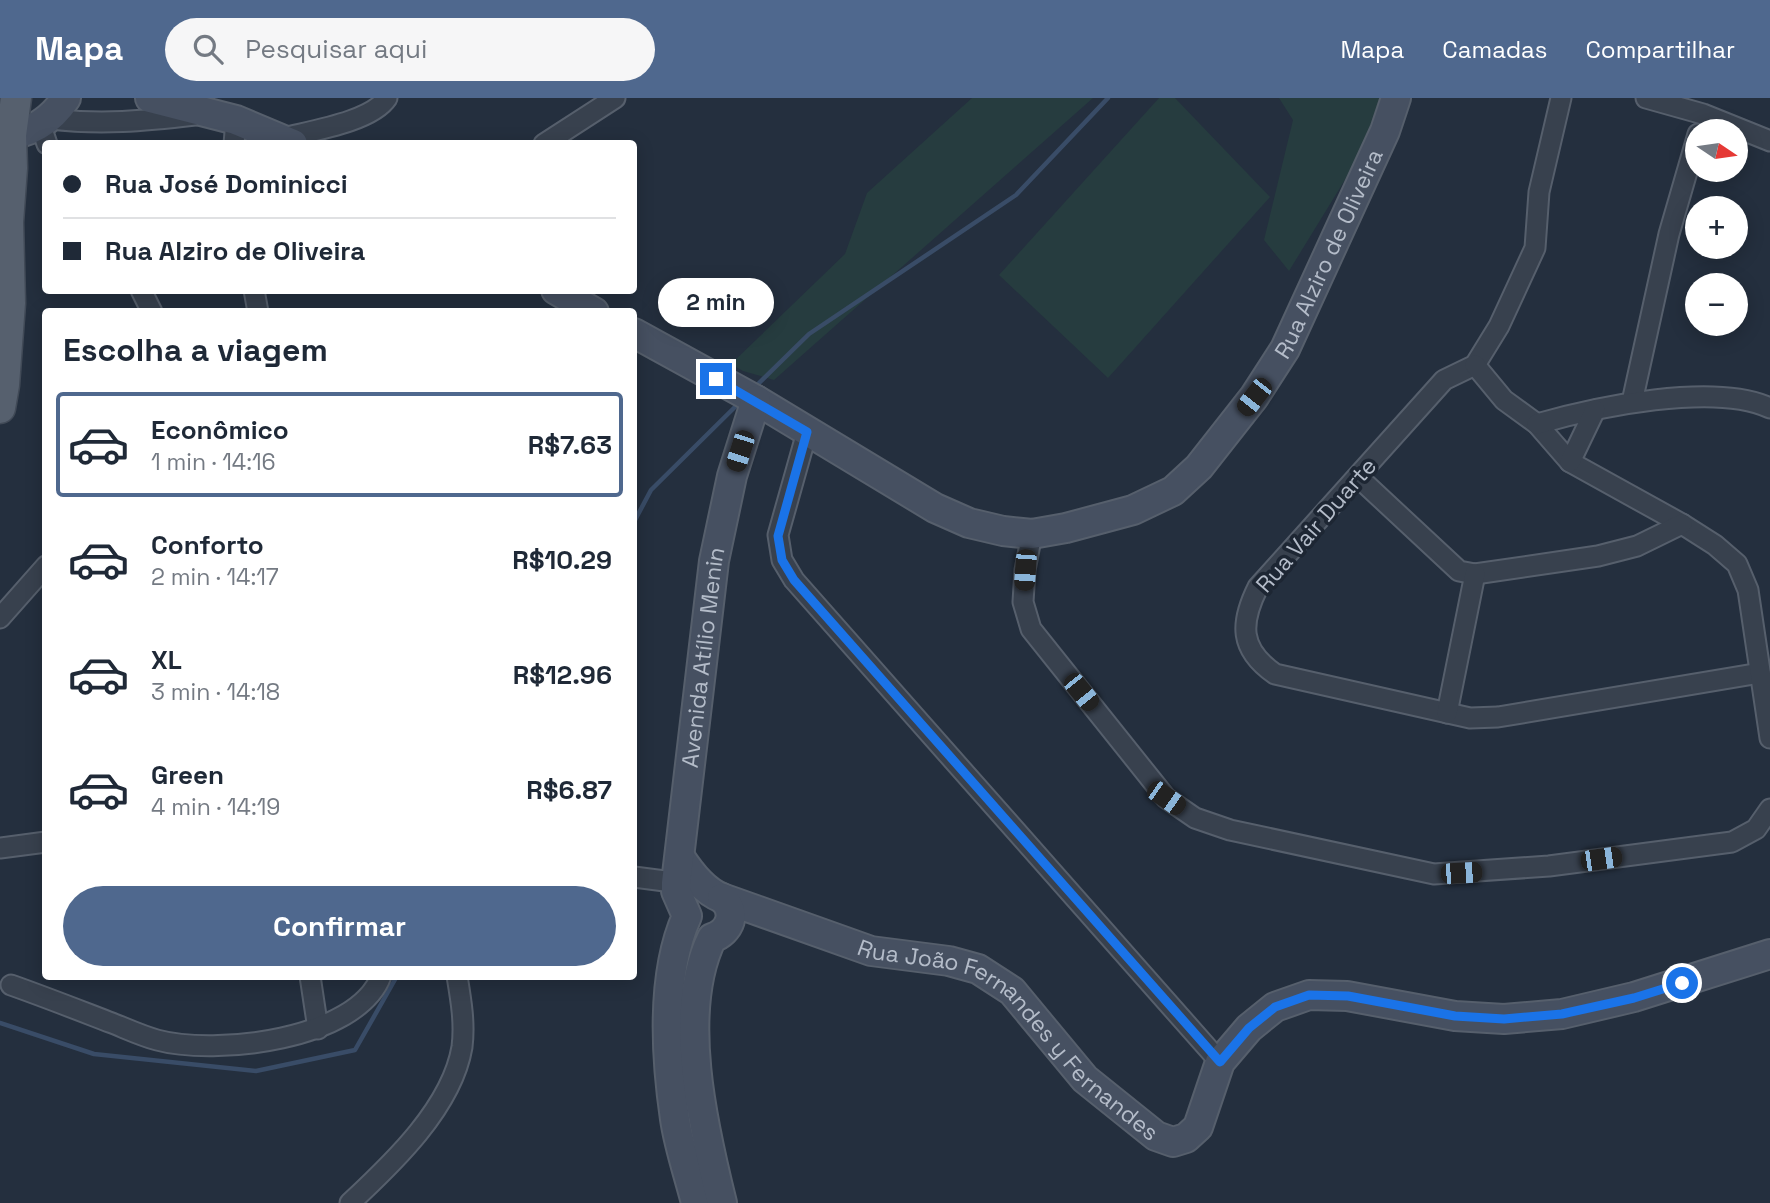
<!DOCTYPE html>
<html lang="pt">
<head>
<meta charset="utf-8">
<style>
  :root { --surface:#fff; --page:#f6f6f7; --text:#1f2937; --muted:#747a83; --line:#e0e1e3; --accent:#4f688e }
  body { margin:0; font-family:"Space Grotesk",sans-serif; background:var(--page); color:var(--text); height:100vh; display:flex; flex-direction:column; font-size:26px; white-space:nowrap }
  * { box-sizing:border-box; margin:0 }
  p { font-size:23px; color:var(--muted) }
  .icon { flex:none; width:38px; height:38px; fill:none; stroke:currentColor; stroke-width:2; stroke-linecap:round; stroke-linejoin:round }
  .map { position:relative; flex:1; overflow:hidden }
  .side { position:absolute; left:42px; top:210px; width:595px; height:672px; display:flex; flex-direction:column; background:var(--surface); border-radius:7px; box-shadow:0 4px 18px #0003 }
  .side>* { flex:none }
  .banner { position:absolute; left:42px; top:42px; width:595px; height:154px; border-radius:7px; box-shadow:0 4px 18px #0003; display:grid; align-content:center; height:154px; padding:0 21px; background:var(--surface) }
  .needle { width:46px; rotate:103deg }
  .tools { position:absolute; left:1685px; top:21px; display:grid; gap:14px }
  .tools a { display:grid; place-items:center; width:63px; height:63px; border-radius:50%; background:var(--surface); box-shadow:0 4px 18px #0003; font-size:35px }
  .end { position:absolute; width:32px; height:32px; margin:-16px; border:9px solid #1a73e8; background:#fff; box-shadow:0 0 0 4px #fff }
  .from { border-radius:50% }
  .bubble { position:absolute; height:49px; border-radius:24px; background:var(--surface); box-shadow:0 4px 18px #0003; font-size:23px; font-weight:700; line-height:49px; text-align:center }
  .car { position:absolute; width:21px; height:42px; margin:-21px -10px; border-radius:9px; box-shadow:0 0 5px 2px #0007; background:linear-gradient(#222 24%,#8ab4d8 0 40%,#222 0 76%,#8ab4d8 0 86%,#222 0) }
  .banner b { display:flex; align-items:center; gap:24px; height:66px; font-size:26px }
  .banner b+b { border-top:2px solid var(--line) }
  .banner i { width:18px; height:18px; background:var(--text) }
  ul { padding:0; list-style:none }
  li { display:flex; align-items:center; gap:21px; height:105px; margin:0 14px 10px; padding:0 7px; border:4px solid transparent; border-radius:7px }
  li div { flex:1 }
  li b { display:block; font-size:26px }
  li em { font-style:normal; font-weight:700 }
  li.active { border-color:var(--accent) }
  li>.icon { width:63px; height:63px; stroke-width:1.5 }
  h2 { padding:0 21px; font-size:32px; line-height:84px }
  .action { display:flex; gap:14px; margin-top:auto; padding:14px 21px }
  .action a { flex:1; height:80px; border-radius:42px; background:var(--accent); color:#fff; font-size:28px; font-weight:700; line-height:80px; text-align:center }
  header { display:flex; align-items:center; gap:42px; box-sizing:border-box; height:98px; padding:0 35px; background:var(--accent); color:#fff }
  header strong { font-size:33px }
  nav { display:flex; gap:38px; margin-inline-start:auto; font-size:24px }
  .search { width:490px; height:63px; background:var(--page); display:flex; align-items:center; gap:18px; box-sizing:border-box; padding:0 24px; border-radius:38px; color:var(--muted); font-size:26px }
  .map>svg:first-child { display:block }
  .green { fill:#263c3f }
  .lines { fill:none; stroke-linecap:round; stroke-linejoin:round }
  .stream { stroke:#394c67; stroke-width:4.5 }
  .street-casing { stroke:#565f6c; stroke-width:23 }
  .secondary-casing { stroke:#565f6c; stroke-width:32 }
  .primary-casing { stroke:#414a57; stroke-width:33 }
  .street { stroke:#38414e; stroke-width:19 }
  .secondary { stroke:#465061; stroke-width:28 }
  .primary { stroke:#56606e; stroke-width:30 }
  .route { stroke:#1a73e8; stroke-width:9 }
  .labels { text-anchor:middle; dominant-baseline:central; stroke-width:7; stroke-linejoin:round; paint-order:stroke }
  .street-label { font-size:23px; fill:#b4bcc9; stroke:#1d2633 }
</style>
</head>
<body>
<header>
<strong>Mapa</strong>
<div class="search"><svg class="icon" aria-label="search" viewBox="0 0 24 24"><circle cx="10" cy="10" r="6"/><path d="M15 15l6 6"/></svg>Pesquisar aqui</div>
<nav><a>Mapa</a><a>Camadas</a><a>Compartilhar</a></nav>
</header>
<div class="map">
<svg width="1770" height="1105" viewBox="0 0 1770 1105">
  <rect width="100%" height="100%" fill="#242f3e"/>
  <g class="green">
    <polygon points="972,0 1093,0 774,282 743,273 731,266 845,156 867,95"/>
    <polygon points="1159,0 1175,0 1270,99 1108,280 999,177"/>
    <polygon points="1279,0 1382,0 1354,67 1289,173 1264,142 1293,22"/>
  </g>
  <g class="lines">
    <g class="stream">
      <polyline points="755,289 809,236 1016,97 1108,0"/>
      <polyline points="634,424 651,392 739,305"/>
      <polyline points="0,925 94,956 256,973 355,952 397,878"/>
    </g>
    <g class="street-casing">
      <g id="street">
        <path d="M1561,0L1539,94L1535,150L1499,228L1475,267L1444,282L1258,489C1240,525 1239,551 1275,576L1470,620L1498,619L1760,575"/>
        <polyline points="1646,0 1703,16 1770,43"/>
        <path d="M50,21C101,27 144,23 195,17"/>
        <polyline points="41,28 47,46"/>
        <path d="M283,40C310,33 371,24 387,0"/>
        <polyline points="234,46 236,22"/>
        <polyline points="544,46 615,0"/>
        <polyline points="141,192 152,214"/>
        <polyline points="254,192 258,214"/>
        <polyline points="1475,267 1504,302 1537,326 1570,364 1682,426 1715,447 1737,466 1748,492 1770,640"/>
        <polyline points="1632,304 1669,136 1698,36"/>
        <path d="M1537,326C1596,309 1714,284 1770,310"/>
        <polyline points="807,334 778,437 782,462 794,482 1220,964"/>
        <polyline points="1570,364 1595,312"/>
        <polyline points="1358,379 1459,473 1475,476 1598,458 1637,448 1682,426"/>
        <polyline points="1032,436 1025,472 1023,504 1031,531 1166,700 1195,720 1230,732 1434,776 1549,768 1732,744 1756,731 1770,711"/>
        <polyline points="0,520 46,468"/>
        <polyline points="1447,615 1475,476"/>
        <polyline points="0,750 46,744"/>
        <polyline points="634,779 688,786"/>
        <polyline points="310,878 318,931"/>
        <path d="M11,887C45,899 78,912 112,925C127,931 142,938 157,942C215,958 357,942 381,878"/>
        <path d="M350,1105C393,1065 452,1009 462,949C465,925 461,902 457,878"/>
      </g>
    </g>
    <g class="secondary-casing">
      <g id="secondary">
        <polyline points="150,0 236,22 293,46"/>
        <path d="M0,37C28,38 51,23 66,0"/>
        <polyline points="556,192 594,214"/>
        <path id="s1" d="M634,235L756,302L935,410L969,425L1003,433L1032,436L1066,430L1133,412L1173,393L1199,369L1254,299L1285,251L1385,33L1396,0"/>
        <path id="s2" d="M680,759C691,776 704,793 722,800L871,853L949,863L978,871L1012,893L1085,981L1156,1038L1173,1044L1186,1040L1198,1029L1220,964L1249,930L1275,909L1309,897L1347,898L1455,918L1504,921L1562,916L1634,899L1770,856"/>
        <path id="s3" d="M696,1105C689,1077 679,1049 675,1021C666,959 661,876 687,818L676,793V785L714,463L732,378L756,302"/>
        <path d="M722,1105C703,1029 676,913 712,840C730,834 738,814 722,800"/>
      </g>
    </g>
    <g class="primary-casing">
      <polyline id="primary" points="0,310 4,287 10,205 8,124 12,70 11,37 16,0"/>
    </g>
    <use href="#street" class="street"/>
    <use href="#secondary" class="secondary"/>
    <use href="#primary" class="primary"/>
  </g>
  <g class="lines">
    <polyline class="route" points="716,281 807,334 778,438 782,462 794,482 1220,964 1249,930 1275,909 1309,897 1348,898 1455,918 1504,921 1562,916 1634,900 1682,885"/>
  </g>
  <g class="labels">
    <g class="street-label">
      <text stroke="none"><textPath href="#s1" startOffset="884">Rua Alziro de Oliveira</textPath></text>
      <text transform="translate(1316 427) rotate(-49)">Rua Vair Duarte</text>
      <text stroke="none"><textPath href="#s3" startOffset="555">Avenida Atílio Menin</textPath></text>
      <text stroke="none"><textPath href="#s2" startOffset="388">Rua João Fernandes y Fernandes</textPath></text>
    </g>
  </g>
</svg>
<div class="tools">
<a><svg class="needle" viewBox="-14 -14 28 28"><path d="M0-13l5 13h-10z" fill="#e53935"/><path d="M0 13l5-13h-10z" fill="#747a83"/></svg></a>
<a>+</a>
<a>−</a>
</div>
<i class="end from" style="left:1682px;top:885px"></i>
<i class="end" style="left:716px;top:281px"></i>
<div class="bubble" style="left:658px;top:180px;width:116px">2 min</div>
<i class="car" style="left:1254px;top:299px;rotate:218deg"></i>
<i class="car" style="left:740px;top:353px;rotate:198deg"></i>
<i class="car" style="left:1025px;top:472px;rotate:184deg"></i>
<i class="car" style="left:1081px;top:594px;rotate:141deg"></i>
<i class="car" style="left:1166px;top:700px;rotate:125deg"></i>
<i class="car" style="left:1601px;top:761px;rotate:82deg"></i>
<i class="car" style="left:1461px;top:775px;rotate:87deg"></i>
<div class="banner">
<b><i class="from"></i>Rua José Dominicci</b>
<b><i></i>Rua Alziro de Oliveira</b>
</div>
<section class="side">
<h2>Escolha a viagem</h2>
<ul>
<li class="active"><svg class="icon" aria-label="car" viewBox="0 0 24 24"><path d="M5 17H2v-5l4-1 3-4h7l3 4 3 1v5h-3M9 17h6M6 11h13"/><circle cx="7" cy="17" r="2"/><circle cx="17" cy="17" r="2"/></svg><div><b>Econômico</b><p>1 min · 14:16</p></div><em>R$7.63</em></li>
<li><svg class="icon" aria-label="car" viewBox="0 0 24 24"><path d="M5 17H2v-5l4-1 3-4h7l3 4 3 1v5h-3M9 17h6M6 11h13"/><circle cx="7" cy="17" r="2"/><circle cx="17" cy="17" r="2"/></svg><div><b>Conforto</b><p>2 min · 14:17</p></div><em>R$10.29</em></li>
<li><svg class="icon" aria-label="car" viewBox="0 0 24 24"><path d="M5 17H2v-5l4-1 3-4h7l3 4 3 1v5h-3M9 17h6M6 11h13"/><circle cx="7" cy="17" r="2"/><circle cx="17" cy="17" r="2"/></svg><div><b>XL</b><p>3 min · 14:18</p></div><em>R$12.96</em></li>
<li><svg class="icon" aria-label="car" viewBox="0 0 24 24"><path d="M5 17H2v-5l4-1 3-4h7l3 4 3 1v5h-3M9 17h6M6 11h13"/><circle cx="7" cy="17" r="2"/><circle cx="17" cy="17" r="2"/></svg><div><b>Green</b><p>4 min · 14:19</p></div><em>R$6.87</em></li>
</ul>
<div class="action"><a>Confirmar</a></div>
</section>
</div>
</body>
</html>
